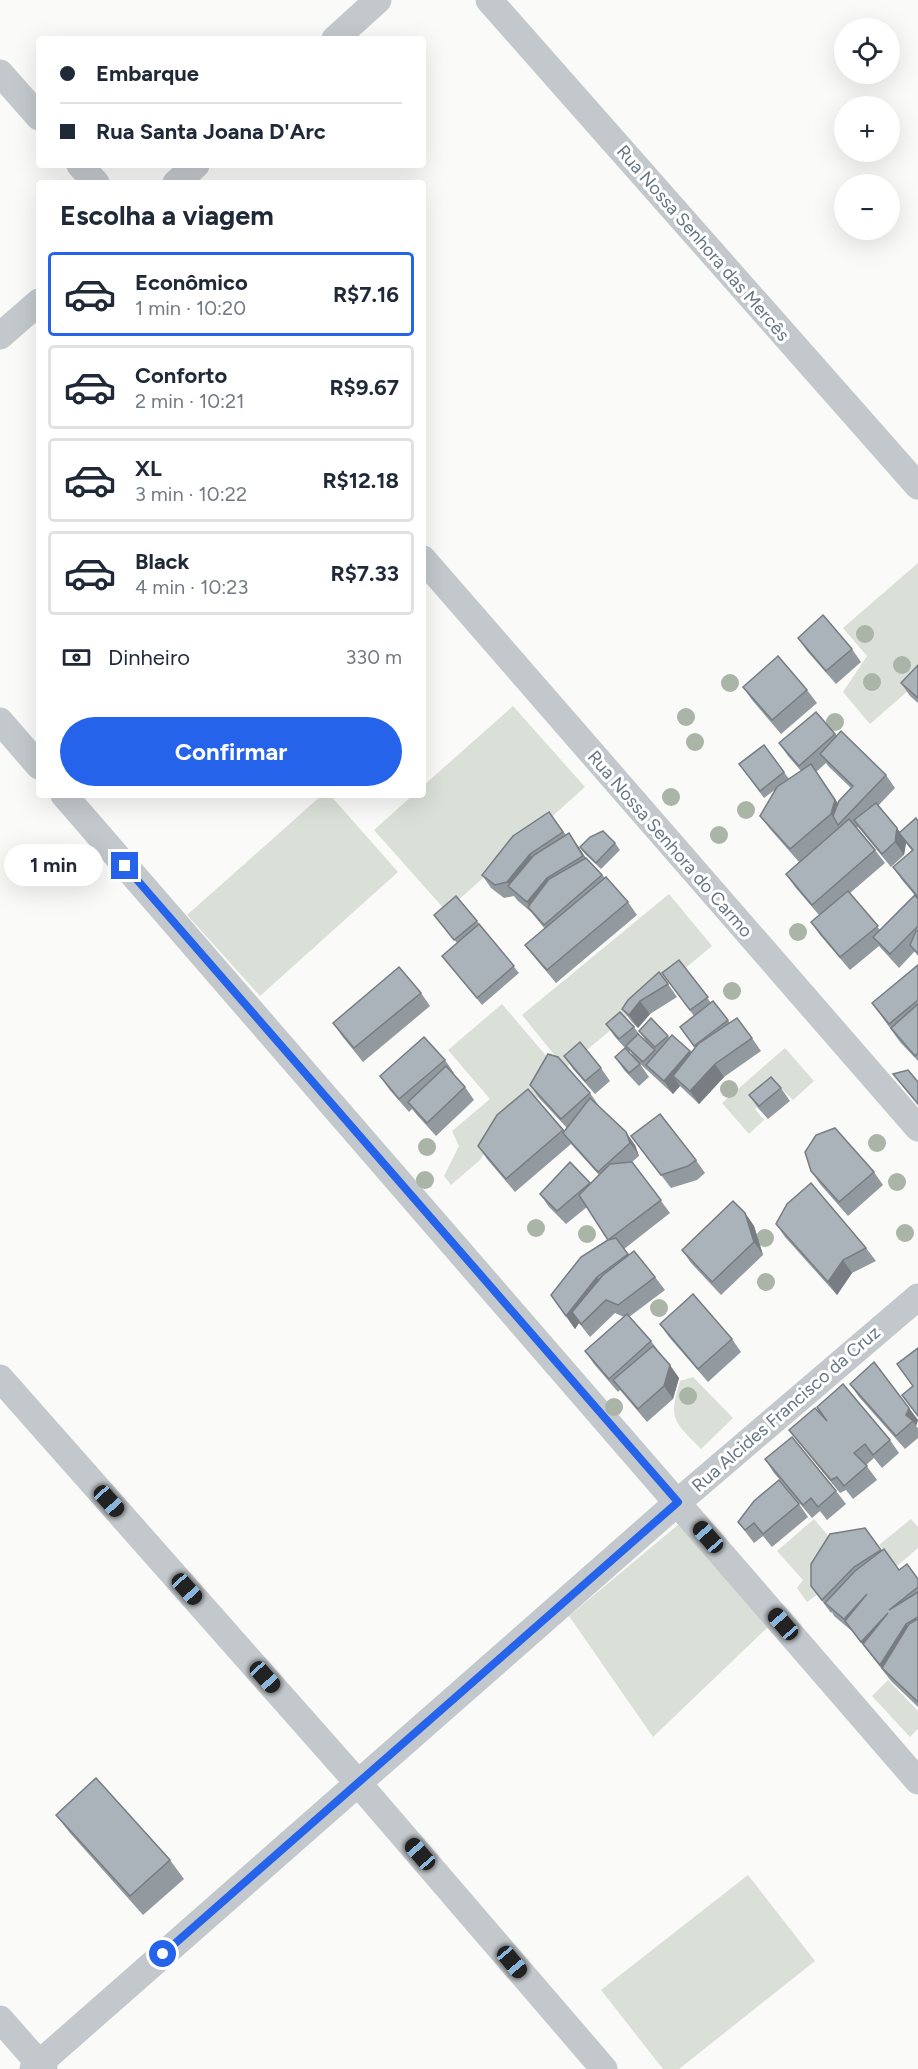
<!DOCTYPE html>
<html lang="pt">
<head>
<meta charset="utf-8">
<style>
  :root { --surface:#fff; --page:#f2f2f3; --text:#1f2937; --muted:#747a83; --line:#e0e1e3; --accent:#2563eb }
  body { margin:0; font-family:Figtree,sans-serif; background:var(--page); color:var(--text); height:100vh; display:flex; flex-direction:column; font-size:22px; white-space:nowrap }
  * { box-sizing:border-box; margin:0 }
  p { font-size:20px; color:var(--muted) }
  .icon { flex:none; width:33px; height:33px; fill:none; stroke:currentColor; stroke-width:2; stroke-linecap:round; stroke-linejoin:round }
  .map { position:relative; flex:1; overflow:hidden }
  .side { position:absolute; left:36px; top:180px; width:390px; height:618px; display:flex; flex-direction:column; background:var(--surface); border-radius:6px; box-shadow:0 6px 24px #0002 }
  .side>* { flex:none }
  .guide { position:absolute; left:36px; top:36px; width:390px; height:132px; border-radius:6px; box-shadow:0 6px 24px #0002; display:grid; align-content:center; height:132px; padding:0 24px; background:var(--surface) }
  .fabs { position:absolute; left:834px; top:18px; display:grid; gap:12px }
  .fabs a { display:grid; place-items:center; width:66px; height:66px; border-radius:50%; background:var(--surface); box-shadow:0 6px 24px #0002; font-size:30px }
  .end { position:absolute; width:27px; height:27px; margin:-14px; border:8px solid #2563eb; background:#fff; box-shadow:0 0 0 3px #fff }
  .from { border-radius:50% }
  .bubble { position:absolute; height:42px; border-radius:21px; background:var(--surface); box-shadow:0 6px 24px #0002; font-size:20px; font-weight:700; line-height:42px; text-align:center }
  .car { position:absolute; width:18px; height:36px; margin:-18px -9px; border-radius:8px; box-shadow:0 0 4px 2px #0007; background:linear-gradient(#222 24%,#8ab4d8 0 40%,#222 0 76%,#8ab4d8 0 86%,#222 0) }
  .guide b { display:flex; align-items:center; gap:21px; height:57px; font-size:22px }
  .guide b+b { border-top:2px solid var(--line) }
  .guide i { width:15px; height:15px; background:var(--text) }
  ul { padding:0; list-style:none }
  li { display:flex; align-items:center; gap:18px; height:84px; margin:0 12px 9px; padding:0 12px; border:3px solid var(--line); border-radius:6px }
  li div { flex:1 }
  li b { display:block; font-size:22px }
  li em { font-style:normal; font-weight:700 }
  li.selected { border-color:var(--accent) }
  li>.icon { width:54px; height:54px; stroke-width:1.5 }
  h2 { padding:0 24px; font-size:27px; line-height:72px }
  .pay { display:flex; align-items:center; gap:15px; height:66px; padding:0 24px; font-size:22px }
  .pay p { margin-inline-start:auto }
  .primary-button { display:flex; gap:12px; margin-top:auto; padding:12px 24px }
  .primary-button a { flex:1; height:69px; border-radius:36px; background:var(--accent); color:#fff; font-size:24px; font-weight:700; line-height:69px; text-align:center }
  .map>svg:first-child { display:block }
  .green { fill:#dadfd7 }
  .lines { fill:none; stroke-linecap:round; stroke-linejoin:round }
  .street { stroke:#c3c8cc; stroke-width:27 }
  .tree { fill:#aab4a7 }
  .wall { fill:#929a9f; fill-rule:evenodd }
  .shaded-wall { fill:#777d82 }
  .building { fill:#aab3b9; stroke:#777d82; stroke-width:1.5 }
  .route { stroke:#2563eb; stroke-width:8 }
  .labels { text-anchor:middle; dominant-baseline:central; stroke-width:6; stroke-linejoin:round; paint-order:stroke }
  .street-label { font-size:18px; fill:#657683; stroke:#fff }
</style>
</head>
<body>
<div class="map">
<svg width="918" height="2069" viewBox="0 0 918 2069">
  <rect width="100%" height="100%" fill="#fafaf8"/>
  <g class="green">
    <polygon points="918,563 918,682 870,724 843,692 867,656 843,628"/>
    <polygon points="513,706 585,787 446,911 374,830 413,795 423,795 423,786"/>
    <polygon points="322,795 330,795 398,872 260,996 187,915"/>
    <polygon points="669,894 712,946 565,1068 522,1015"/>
    <polygon points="502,1004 554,1065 536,1101 501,1129 480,1160 451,1185 444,1176 459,1146 452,1131 490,1099 448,1050"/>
    <polygon points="785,1048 814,1081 793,1100 780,1087 755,1109 764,1120 749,1134 722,1103"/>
    <path d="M693,1377L733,1418L701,1449C674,1421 668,1420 680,1381Z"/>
    <polygon points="814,1519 837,1546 817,1563 817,1595 807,1602 797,1588 803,1580 777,1551"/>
    <polygon points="911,1519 918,1527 918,1548 897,1566 879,1545"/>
    <polygon points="679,1524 769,1626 653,1737 569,1616"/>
    <polygon points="888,1680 918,1711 918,1729 910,1737 872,1696"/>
    <polygon points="748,1875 815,1961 679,2069 663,2069 601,1990"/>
  </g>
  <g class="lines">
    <g class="street">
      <polyline points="489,0 918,486"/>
      <polyline points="335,39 378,0"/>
      <polyline points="0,73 39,117"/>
      <polyline points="80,165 96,183"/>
      <polyline points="176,183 196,165"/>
      <polyline points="0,336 39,302"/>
      <polyline points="423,559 918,1128"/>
      <polyline points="0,721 39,766"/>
      <polyline points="64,795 918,1781"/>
      <polyline points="0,1378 358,1783 604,2069"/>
      <polyline points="0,2019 44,2069"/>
      <polyline points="33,2069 678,1502 918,1297"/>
    </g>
  </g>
  <g class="tree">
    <circle cx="865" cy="634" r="9"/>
    <circle cx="902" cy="665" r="9"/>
    <circle cx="872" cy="682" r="9"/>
    <circle cx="730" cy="683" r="9"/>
    <circle cx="686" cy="717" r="9"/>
    <circle cx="835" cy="722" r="9"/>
    <circle cx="695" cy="742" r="9"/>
    <circle cx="671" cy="797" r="9"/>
    <circle cx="746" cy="810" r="9"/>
    <circle cx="719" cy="835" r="9"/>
    <circle cx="798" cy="932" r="9"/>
    <circle cx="732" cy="991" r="9"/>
    <circle cx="729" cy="1089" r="9"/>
    <circle cx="877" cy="1143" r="9"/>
    <circle cx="427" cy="1147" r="9"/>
    <circle cx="425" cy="1180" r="9"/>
    <circle cx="897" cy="1182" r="9"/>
    <circle cx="536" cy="1228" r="9"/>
    <circle cx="905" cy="1233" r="9"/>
    <circle cx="587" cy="1234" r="9"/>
    <circle cx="765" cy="1238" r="9"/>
    <circle cx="766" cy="1282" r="9"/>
    <circle cx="659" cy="1308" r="9"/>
    <circle cx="688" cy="1396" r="9"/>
    <circle cx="614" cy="1407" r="9"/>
  </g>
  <g class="wall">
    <polygon points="798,638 852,649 861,662 836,684 807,651"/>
    <polygon points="918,665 918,703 910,696 901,683"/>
    <polygon points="743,687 807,690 817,703 781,734 752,700"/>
    <path d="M816,712L837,736L886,775L895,788L878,806L900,832L918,821V899L902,880L893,867L912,851L906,843L904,855L891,867L858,827L857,828L875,850L885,863L850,893L880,930L918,899V956L915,951L899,968L879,946L850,970L820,935L811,922L819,915L795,887L786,874L799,862L770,829L760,816L776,789L764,798L739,764L784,772L789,779L801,771L788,756L779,743ZM826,763L829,767L851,788L838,803L816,772Z"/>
    <polygon points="549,812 566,835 578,846 586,858 628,902 637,915 556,983 535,958 525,945 545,929 531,912 517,900 514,896 504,898 491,888 482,875"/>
    <polygon points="615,843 620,850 601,869 585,854 580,847"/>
    <polygon points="434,915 477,921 519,973 482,1005 442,956 457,943"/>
    <polygon points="679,960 711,1003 713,1001 730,1023 752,1038 761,1051 724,1077 699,1104 680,1086 673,1094 635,1059 630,1051 629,1052 640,1064 649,1077 639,1086 624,1070 615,1057 625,1048 615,1037 606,1024 634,1027 642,1038 648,1044 639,1031 668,1036 669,1038 691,1053 695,1048 680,1027 694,1016 662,973"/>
    <polygon points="918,965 918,1061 900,1042 872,1003"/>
    <polygon points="668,984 677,997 650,1014 638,1028 632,1022 622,1009"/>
    <polygon points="421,993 430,1006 363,1062 342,1036 333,1023"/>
    <polygon points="564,1056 601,1068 610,1081 595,1094 573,1069"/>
    <polygon points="445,1060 454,1073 453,1074 465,1087 474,1100 436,1136 417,1115 412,1109 409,1112 389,1089 380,1076"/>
    <polygon points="530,1085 590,1093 599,1106 635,1145 639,1156 632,1162 670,1213 624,1249 629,1255 655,1277 665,1290 629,1317 651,1341 679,1378 673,1399 647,1422 620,1390 618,1392 594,1364 585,1351 624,1317 615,1313 590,1337 579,1323 575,1329 551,1295 608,1240 587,1207 566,1224 549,1207 540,1194 570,1162 590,1184 599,1175 571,1144 515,1192 487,1159 478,1146 528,1089 565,1131 567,1128 539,1098"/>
    <polygon points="781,1088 790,1101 768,1119 758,1108 749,1095"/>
    <polygon points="631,1136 696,1160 705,1173 697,1180 671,1188"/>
    <polygon points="811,1171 874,1172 883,1185 848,1216 820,1184"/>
    <polygon points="745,1213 754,1226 763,1255 721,1295 691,1263 682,1250"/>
    <polygon points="776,1224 866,1248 876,1261 852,1273 837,1295 785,1237"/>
    <polygon points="660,1324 732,1339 741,1352 708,1382 669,1337"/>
    <polygon points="850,1384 909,1408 918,1420 916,1426 918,1428 918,1438 905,1449 859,1397"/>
    <polygon points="824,1418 890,1440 899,1453 882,1468 874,1458 866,1465 877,1480 853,1499 846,1490 840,1493 799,1443 789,1430"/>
    <polygon points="765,1459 836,1491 846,1504 827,1520 820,1511 812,1518 774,1473"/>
    <polygon points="799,1504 808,1517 772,1547 763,1536 754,1543 738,1522"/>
    <polygon points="882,1551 899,1570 918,1579 918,1707 891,1681 853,1632 834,1616 832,1612 831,1613 811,1586 811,1564"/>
    <polygon points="56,1815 170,1860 184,1879 143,1915 70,1833"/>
  </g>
  <g class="shaded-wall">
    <polygon points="811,764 844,813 839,824 831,814"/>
    <polygon points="897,828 906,841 899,833 906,843 904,855 895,842"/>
    <polygon points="569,833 578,846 592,869 583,856"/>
    <polygon points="530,854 539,867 514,891 507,882"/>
    <polygon points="547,878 556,892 536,916 527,902"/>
    <polygon points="640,1001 650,1014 638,1028 629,1015"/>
    <polygon points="690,1051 699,1064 673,1076 680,1086 673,1094 664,1081"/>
    <polygon points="715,1064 724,1077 699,1104 690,1091"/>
    <polygon points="626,1132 635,1145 639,1156 630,1143"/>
    <polygon points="745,1213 754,1226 763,1255 754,1242"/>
    <polygon points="843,1260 852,1273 837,1295 828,1282"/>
    <polygon points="597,1277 607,1290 572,1312 579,1323 575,1329 566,1316"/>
    <polygon points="670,1365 679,1378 673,1399 664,1386"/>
    <polygon points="909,1408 918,1420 916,1426 913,1421 906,1415"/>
    <polygon points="867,1594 845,1621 853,1632 844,1619"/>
    <polygon points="888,1613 871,1654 861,1642"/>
    <polygon points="906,1624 915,1637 882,1668 880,1665"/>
  </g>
  <g class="building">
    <polygon points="823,615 852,649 826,671 798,638"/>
    <polygon points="778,656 807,690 772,720 743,687"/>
    <polygon points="918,665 918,698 901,683"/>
    <polygon points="816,712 835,734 799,766 779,743"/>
    <polygon points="841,731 886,775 838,825 833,816 839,801 853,786 820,754"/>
    <polygon points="764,745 784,772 760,791 739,764"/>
    <polygon points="811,764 835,800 831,814 790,849 760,816 777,787"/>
    <polygon points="876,803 897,828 895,842 882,854 854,820"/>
    <polygon points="549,812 563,832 530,854 507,882 495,885 482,875 513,836"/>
    <polygon points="916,818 918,821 918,897 893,867 913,850 899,833"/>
    <polygon points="849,819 875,850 812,905 786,874"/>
    <polygon points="603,831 615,843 596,863 580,847 590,837"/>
    <polygon points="569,833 583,856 547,878 527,902 508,886 534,855"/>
    <polygon points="586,858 602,875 544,925 528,907 549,879"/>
    <polygon points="606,877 628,902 547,970 525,945"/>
    <polygon points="848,891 878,926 840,957 811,922"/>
    <polygon points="915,895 918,899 918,926 890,954 873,937"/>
    <polygon points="456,896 477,921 454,940 434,915"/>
    <polygon points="479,924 514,966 477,998 442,956"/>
    <polygon points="918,930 918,954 910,945 916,931"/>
    <polygon points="679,960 708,997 690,1010 662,973"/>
    <polygon points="918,965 918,1000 889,1024 872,1003"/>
    <polygon points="399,967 421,993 354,1048 333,1023"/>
    <polygon points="659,972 668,984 640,1001 629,1015 622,1009 628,1000"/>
    <polygon points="713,1001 728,1020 694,1046 680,1027"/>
    <polygon points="918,1004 918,1053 915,1056 891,1028"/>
    <polygon points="620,1012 634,1027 619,1039 606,1024"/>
    <polygon points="651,1018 668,1036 655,1047 639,1031"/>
    <polygon points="737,1018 752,1038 715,1064 690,1091 673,1076 698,1044"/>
    <polygon points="638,1034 655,1050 643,1062 626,1046"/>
    <polygon points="672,1035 690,1051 664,1081 646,1065"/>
    <polygon points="424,1037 445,1060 399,1099 380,1076"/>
    <polygon points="580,1042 601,1068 585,1081 564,1056"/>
    <polygon points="625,1048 640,1064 629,1073 615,1057"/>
    <polygon points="548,1054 558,1057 590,1093 561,1119 530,1085"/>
    <polygon points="446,1066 465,1087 427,1123 408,1102"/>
    <polygon points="908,1070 918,1082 918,1104 893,1074"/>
    <polygon points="771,1077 781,1088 759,1106 749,1095"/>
    <polygon points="528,1089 563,1130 506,1179 478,1146 497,1115"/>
    <polygon points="590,1098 626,1132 630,1143 598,1172 563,1133"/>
    <polygon points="660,1114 696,1160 688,1166 661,1175 631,1136"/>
    <polygon points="835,1128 874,1172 839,1202 811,1171 805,1152 816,1135"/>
    <polygon points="570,1162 590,1183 557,1211 540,1194"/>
    <polygon points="632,1162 661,1200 608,1240 616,1238 628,1254 597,1277 566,1316 551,1295 581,1257 608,1240 579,1195 610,1164"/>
    <polygon points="811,1183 866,1248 843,1260 828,1282 776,1224 787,1204"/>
    <polygon points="733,1201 745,1213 754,1242 712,1282 682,1250"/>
    <polygon points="634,1251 655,1277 618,1305 606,1300 581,1324 572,1312 603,1275"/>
    <polygon points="693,1294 732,1339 698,1369 660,1324"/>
    <polygon points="627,1314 651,1341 609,1379 585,1351"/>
    <polygon points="653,1346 670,1365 664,1386 638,1409 613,1380"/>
    <polygon points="918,1348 918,1416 902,1395 913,1386 897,1364"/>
    <polygon points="874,1362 909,1408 906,1415 913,1421 896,1436 850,1384"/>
    <polygon points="843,1384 890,1440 873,1455 865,1444 854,1453 867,1466 844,1486 837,1477 831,1480 789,1430 815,1408 827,1421 817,1407"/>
    <polygon points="792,1437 836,1491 818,1507 811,1498 803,1505 765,1459"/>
    <polygon points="779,1480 799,1504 763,1534 754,1523 745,1530 738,1522 754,1501"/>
    <polygon points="865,1528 881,1550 854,1567 822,1600 811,1586 811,1564 830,1534"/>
    <polygon points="884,1549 899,1570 907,1564 918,1579 918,1587 889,1610 918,1592 918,1617 906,1624 880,1665 863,1644 888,1613 861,1642 845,1621 867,1594 844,1619 825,1603 855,1571"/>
    <polygon points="918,1619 918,1702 882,1668 909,1624"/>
    <polygon points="96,1778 170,1860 130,1896 56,1815"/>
  </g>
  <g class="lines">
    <polyline class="route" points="125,866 678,1502 163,1954"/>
  </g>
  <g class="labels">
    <g class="street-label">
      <text transform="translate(703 243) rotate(49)">Rua Nossa Senhora das Mercês</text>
      <text transform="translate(670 844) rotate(49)">Rua Nossa Senhora do Carmo</text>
      <text transform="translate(786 1409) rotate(-41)">Rua Alcides Francisco da Cruz</text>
    </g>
  </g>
</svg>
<div class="fabs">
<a><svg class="icon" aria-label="locate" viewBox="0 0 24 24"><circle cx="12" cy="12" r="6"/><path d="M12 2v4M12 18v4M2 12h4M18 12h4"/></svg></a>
<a>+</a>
<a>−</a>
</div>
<i class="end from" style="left:163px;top:1954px"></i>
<i class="end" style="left:125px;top:866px"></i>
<div class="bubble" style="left:4px;top:844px;width:99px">1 min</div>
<i class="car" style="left:109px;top:1501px;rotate:138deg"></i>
<i class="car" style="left:708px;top:1537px;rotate:319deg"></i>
<i class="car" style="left:187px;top:1589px;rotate:138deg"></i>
<i class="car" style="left:783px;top:1624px;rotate:319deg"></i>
<i class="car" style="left:265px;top:1677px;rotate:138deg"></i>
<i class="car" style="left:420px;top:1854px;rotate:319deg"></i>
<i class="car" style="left:512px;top:1962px;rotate:140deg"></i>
<div class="guide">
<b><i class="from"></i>Embarque</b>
<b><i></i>Rua Santa Joana D'Arc</b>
</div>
<section class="side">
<h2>Escolha a viagem</h2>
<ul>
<li class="selected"><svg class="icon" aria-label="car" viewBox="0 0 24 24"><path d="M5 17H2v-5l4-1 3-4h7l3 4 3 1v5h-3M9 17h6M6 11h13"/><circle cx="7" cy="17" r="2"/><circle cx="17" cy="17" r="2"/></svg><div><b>Econômico</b><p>1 min · 10:20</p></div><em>R$7.16</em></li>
<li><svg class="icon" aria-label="car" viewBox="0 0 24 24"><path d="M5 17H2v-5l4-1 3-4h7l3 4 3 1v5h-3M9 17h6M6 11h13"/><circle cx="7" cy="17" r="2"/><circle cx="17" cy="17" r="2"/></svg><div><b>Conforto</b><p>2 min · 10:21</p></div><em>R$9.67</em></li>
<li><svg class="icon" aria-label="car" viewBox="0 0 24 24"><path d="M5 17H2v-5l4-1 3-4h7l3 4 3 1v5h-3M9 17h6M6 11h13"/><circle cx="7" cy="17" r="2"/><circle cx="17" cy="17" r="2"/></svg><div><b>XL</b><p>3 min · 10:22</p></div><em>R$12.18</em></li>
<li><svg class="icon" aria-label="car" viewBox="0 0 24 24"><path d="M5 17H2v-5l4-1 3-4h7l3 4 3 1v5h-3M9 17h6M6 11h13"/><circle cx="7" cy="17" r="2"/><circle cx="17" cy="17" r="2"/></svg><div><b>Black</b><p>4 min · 10:23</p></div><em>R$7.33</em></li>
</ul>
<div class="pay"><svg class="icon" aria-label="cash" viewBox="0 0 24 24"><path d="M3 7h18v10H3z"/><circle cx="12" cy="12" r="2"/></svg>Dinheiro<p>330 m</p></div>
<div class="primary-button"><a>Confirmar</a></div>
</section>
</div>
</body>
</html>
